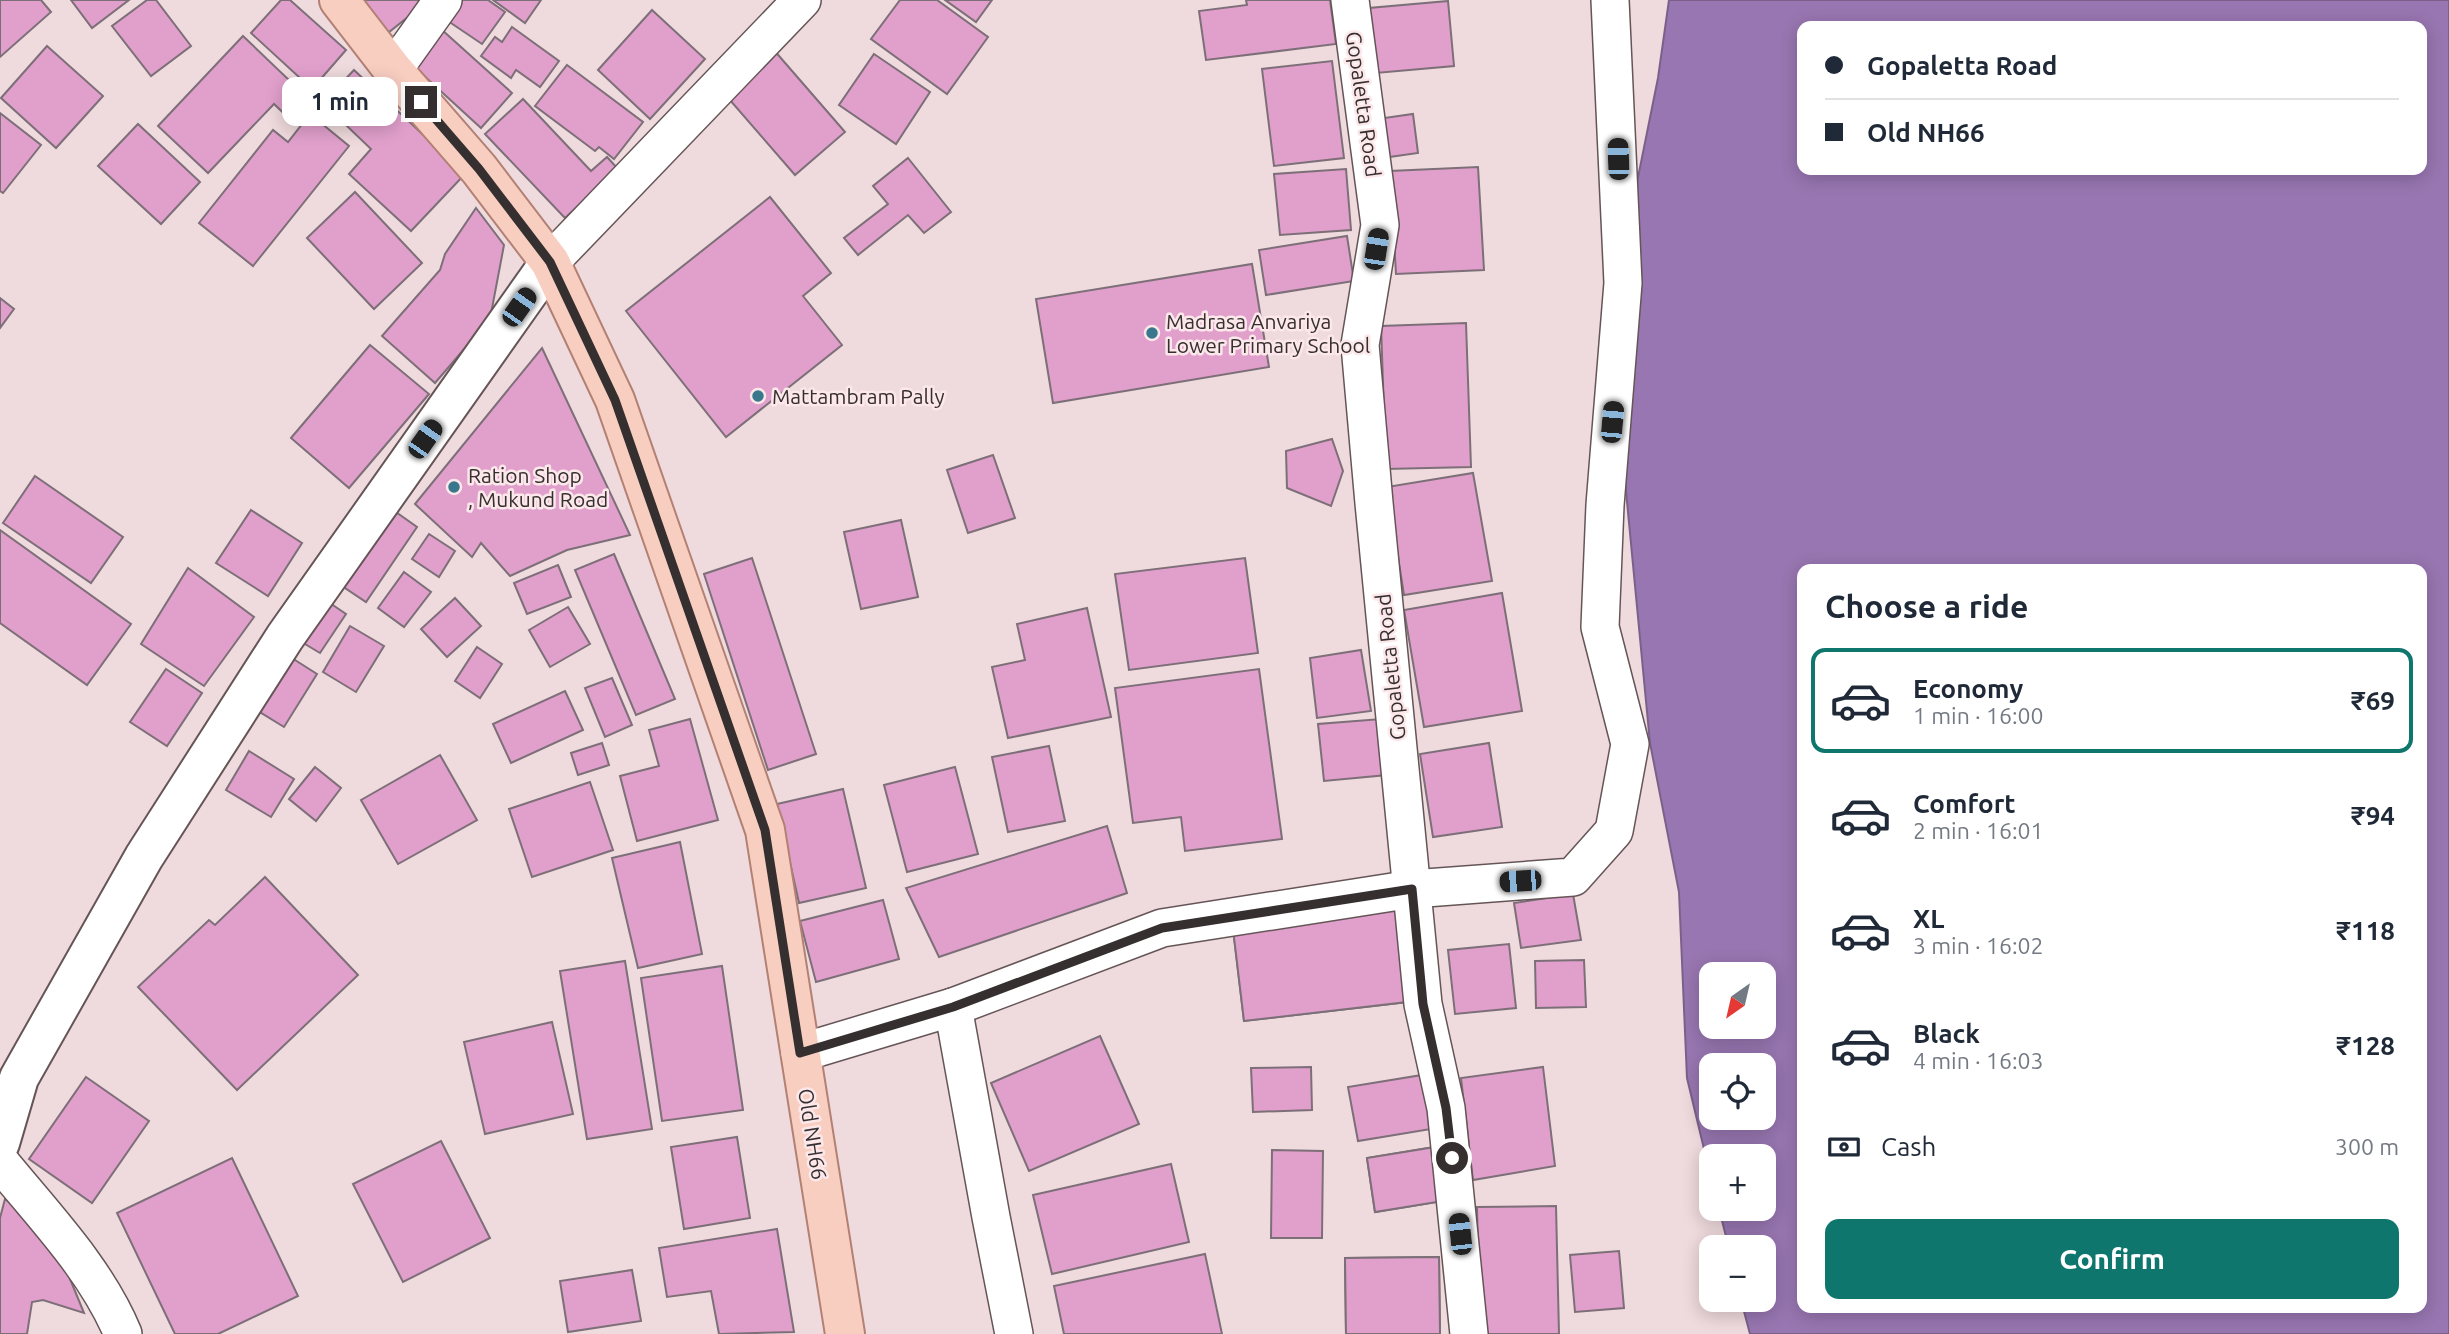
<!DOCTYPE html>
<html lang="en">
<head>
<meta charset="utf-8">
<style>
  :root { --surface:#fff; --page:#f2f2f3; --text:#1f2937; --muted:#747a83; --line:#e0e1e3; --accent:#0f766e }
  body { margin:0; font-family:Ubuntu,sans-serif; background:var(--page); color:var(--text); height:100vh; display:flex; flex-direction:column; font-size:26px; white-space:nowrap }
  * { box-sizing:border-box; margin:0 }
  p { font-size:23px; color:var(--muted) }
  .icon { flex:none; width:38px; height:38px; fill:none; stroke:currentColor; stroke-width:2; stroke-linecap:round; stroke-linejoin:round }
  .map { position:relative; flex:1; overflow:hidden }
  .details { position:absolute; left:1797px; top:564px; width:630px; height:749px; display:flex; flex-direction:column; background:var(--surface); border-radius:14px; box-shadow:0 4px 18px #0003 }
  .details>* { flex:none }
  .top-card { position:absolute; left:1797px; top:21px; width:630px; height:154px; border-radius:14px; box-shadow:0 4px 18px #0003; display:grid; align-content:center; height:154px; padding:0 28px; background:var(--surface) }
  .needle { width:46px; rotate:214deg }
  .controls { position:absolute; left:1699px; top:962px; display:grid; gap:14px }
  .controls a { display:grid; place-items:center; width:77px; height:77px; border-radius:14px; background:var(--surface); box-shadow:0 4px 18px #0003; font-size:35px }
  .end { position:absolute; width:32px; height:32px; margin:-16px; border:9px solid #362f30; background:#fff; box-shadow:0 0 0 4px #fff }
  .from { border-radius:50% }
  .bubble { position:absolute; height:49px; border-radius:14px; background:var(--surface); box-shadow:0 4px 18px #0003; font-size:23px; font-weight:700; line-height:49px; text-align:center }
  .car { position:absolute; width:21px; height:42px; margin:-21px -10px; border-radius:9px; box-shadow:0 0 5px 2px #0007; background:linear-gradient(#222 24%,#8ab4d8 0 40%,#222 0 76%,#8ab4d8 0 86%,#222 0) }
  .top-card b { display:flex; align-items:center; gap:24px; height:66px; font-size:26px }
  .top-card b+b { border-top:2px solid var(--line) }
  .top-card i { width:18px; height:18px; background:var(--text) }
  ul { padding:0; list-style:none }
  li { display:flex; align-items:center; gap:21px; height:105px; margin:0 14px 10px; padding:0 14px; border:4px solid transparent; border-radius:14px }
  li div { flex:1 }
  li b { display:block; font-size:26px }
  li em { font-style:normal; font-weight:700 }
  li.on { border-color:var(--accent) }
  li>.icon { width:63px; height:63px; stroke-width:1.5 }
  h2 { padding:0 28px; font-size:32px; line-height:84px }
  .pay { display:flex; align-items:center; gap:18px; height:77px; padding:0 28px; font-size:26px }
  .pay p { margin-inline-start:auto }
  .primary-button { display:flex; gap:14px; margin-top:auto; padding:14px 28px }
  .primary-button a { flex:1; height:80px; border-radius:14px; background:var(--accent); color:#fff; font-size:28px; font-weight:700; line-height:80px; text-align:center }
  .map>svg:first-child { display:block }
  .water { fill:#9876b1; stroke:#7b618a; stroke-width:2; fill-rule:evenodd }
  .building { fill:#e1a0cc; stroke:#7d6f78; stroke-width:2 }
  .lines { fill:none; stroke-linecap:round; stroke-linejoin:round }
  .minor-casing { stroke:#655557; stroke-width:40 }
  .tertiary-casing { stroke:#655557; stroke-width:42 }
  .primary-casing { stroke:#b28174; stroke-width:42 }
  .minor { stroke:#fff; stroke-width:37 }
  .tertiary { stroke:#fff; stroke-width:38 }
  .primary { stroke:#f8cec1; stroke-width:38 }
  .route { stroke:#362f30; stroke-width:9 }
  .poi-dot { fill:#39778c; stroke:#fce8ea; stroke-width:2.5 }
  .labels { text-anchor:middle; dominant-baseline:central; stroke-width:5; stroke-linejoin:round; paint-order:stroke }
  .street-label { font-size:21px; fill:#362f30; stroke:#fce8ea }
  .poi-label { font-size:21px; fill:#362f30; stroke:#fce8ea; text-anchor:start }
</style>
</head>
<body>
<div class="map">
<svg width="2449" height="1334" viewBox="0 0 2449 1334">
  <rect width="100%" height="100%" fill="#efdadd"/>
  <path class="water" d="M1669,0H2449V1334H1750L1741,1300H1764V1248H1729L1719,1209H1764V1157H1712L1711,1178L1687,1078L1679,892L1650,743L1620,428L1627,232L1658,78ZM1802,26H2422V170H1802ZM1802,569H2422V1307H1802ZM1712,975H1764V1027H1712ZM1712,1066H1764V1118H1712Z"/>
  <g class="building">
    <polygon points="0,0 41,0 51,12 0,57"/>
    <polygon points="71,0 129,0 92,28"/>
    <polygon points="147,0 156,0 191,46 151,76 112,26"/>
    <polygon points="281,0 290,0 346,50 312,89 251,33"/>
    <polygon points="355,0 419,0 423,5 384,36"/>
    <polygon points="462,0 488,0 505,12 482,44 448,21"/>
    <polygon points="493,0 541,0 525,23"/>
    <polygon points="900,0 937,0 988,37 947,94 871,39"/>
    <polygon points="945,0 992,0 976,22"/>
    <polygon points="1246,0 1330,0 1336,44 1206,60 1199,11 1247,5"/>
    <polygon points="1448,1 1454,66 1376,73 1369,8"/>
    <polygon points="652,10 705,59 650,119 598,70"/>
    <polygon points="512,27 559,61 540,87 516,70 511,78 481,56 495,37 502,42"/>
    <polygon points="441,29 512,93 481,128 410,63"/>
    <polygon points="243,36 313,103 294,123 274,104 208,173 158,126"/>
    <polygon points="47,46 103,96 56,148 1,98"/>
    <polygon points="773,49 845,132 795,175 723,92"/>
    <polygon points="874,54 930,92 896,144 839,105"/>
    <polygon points="1332,61 1344,158 1274,166 1262,69"/>
    <polygon points="567,65 643,122 614,159 599,147 595,151 535,106"/>
    <polygon points="354,70 465,174 411,231 349,174 371,149 323,103"/>
    <polygon points="523,99 591,171 607,157 618,169 565,218 485,134"/>
    <polygon points="0,113 41,145 3,193 0,191"/>
    <polygon points="310,114 349,146 253,266 199,223 273,130 288,142"/>
    <polygon points="1413,114 1418,153 1382,158 1377,119"/>
    <polygon points="138,124 200,182 161,224 98,166"/>
    <polygon points="908,158 951,212 924,233 908,215 858,255 844,238 888,204 873,186"/>
    <polygon points="1478,167 1484,270 1396,274 1390,171"/>
    <polygon points="1346,169 1351,230 1280,235 1274,174"/>
    <polygon points="355,192 422,263 374,309 307,238"/>
    <polygon points="770,197 831,273 803,296 842,345 726,437 626,311"/>
    <polygon points="476,208 504,245 490,319 435,383 382,336 440,270 445,254"/>
    <polygon points="1347,236 1354,281 1266,295 1259,250"/>
    <polygon points="1252,264 1269,367 1053,403 1036,299"/>
    <polygon points="0,298 14,309 0,328"/>
    <polygon points="1466,323 1471,467 1386,469 1381,326"/>
    <polygon points="370,345 429,394 349,488 291,438"/>
    <polygon points="542,348 630,535 567,550 510,576 481,543 472,557 415,504"/>
    <polygon points="1332,439 1343,471 1331,506 1287,488 1286,451"/>
    <polygon points="993,455 1015,518 968,533 947,470"/>
    <polygon points="1473,473 1492,581 1404,595 1387,487"/>
    <polygon points="35,476 123,537 91,583 3,523"/>
    <polygon points="386,505 417,527 366,602 333,580"/>
    <polygon points="251,510 302,543 268,596 216,563"/>
    <polygon points="901,520 918,597 861,609 844,532"/>
    <polygon points="0,530 131,624 87,685 0,623"/>
    <polygon points="429,534 455,551 439,577 412,559"/>
    <polygon points="614,554 675,699 636,715 575,570"/>
    <polygon points="752,558 816,754 768,770 704,574"/>
    <polygon points="1245,558 1258,653 1129,670 1115,574"/>
    <polygon points="558,565 571,597 527,614 514,583"/>
    <polygon points="188,568 254,617 204,686 141,644"/>
    <polygon points="404,572 431,592 404,627 378,608"/>
    <polygon points="1502,593 1522,711 1424,727 1404,610"/>
    <polygon points="321,597 346,614 320,653 295,638"/>
    <polygon points="455,598 481,626 447,657 421,629"/>
    <polygon points="568,607 590,644 550,667 529,630"/>
    <polygon points="1087,608 1111,717 1008,738 992,667 1025,660 1017,624"/>
    <polygon points="350,626 384,646 356,692 323,672"/>
    <polygon points="477,647 502,664 480,698 455,681"/>
    <polygon points="1361,650 1371,711 1317,718 1310,658"/>
    <polygon points="284,653 317,674 284,727 250,706"/>
    <polygon points="166,669 202,693 167,746 130,722"/>
    <polygon points="1259,669 1282,839 1185,851 1181,817 1133,823 1115,688"/>
    <polygon points="612,678 632,725 605,737 585,688"/>
    <polygon points="565,691 583,730 511,763 493,724"/>
    <polygon points="690,719 718,820 637,841 620,776 659,766 649,730"/>
    <polygon points="1381,719 1387,775 1324,781 1318,724"/>
    <polygon points="602,743 609,765 578,775 571,753"/>
    <polygon points="1489,743 1502,827 1433,837 1420,754"/>
    <polygon points="1049,746 1065,821 1008,832 992,757"/>
    <polygon points="249,751 294,779 271,817 226,790"/>
    <polygon points="440,755 477,820 398,864 361,800"/>
    <polygon points="315,767 341,788 316,821 289,799"/>
    <polygon points="955,767 978,854 907,872 884,785"/>
    <polygon points="590,782 613,850 532,877 509,809"/>
    <polygon points="843,789 866,888 799,903 777,804"/>
    <polygon points="1107,826 1127,893 939,957 906,888"/>
    <polygon points="680,842 702,954 638,968 612,858"/>
    <polygon points="265,877 358,975 237,1090 138,987 209,920 215,925"/>
    <polygon points="1573,894 1581,940 1521,948 1514,903"/>
    <polygon points="883,900 899,959 816,982 800,921"/>
    <polygon points="1396,910 1407,1002 1244,1021 1233,929"/>
    <polygon points="1396,910 1407,1002 1244,1021 1233,929"/>
    <polygon points="1509,944 1516,1008 1455,1014 1448,950"/>
    <polygon points="1584,960 1586,1007 1536,1008 1535,961"/>
    <polygon points="625,961 652,1129 587,1139 560,971"/>
    <polygon points="722,966 743,1110 662,1121 641,978"/>
    <polygon points="552,1022 573,1114 485,1134 464,1042"/>
    <polygon points="1100,1036 1139,1124 1029,1171 991,1083"/>
    <polygon points="1311,1067 1312,1110 1253,1112 1251,1068"/>
    <polygon points="1543,1067 1555,1166 1473,1180 1461,1078"/>
    <polygon points="1422,1075 1431,1129 1358,1141 1348,1087"/>
    <polygon points="86,1077 149,1121 92,1203 29,1159"/>
    <polygon points="737,1137 750,1218 684,1229 671,1147"/>
    <polygon points="441,1141 490,1238 403,1282 353,1184"/>
    <polygon points="1435,1147 1443,1201 1375,1212 1367,1158"/>
    <polygon points="1435,1147 1443,1201 1375,1212 1367,1158"/>
    <polygon points="1272,1150 1323,1151 1322,1238 1271,1238"/>
    <polygon points="232,1158 298,1296 218,1334 175,1334 117,1213"/>
    <polygon points="1171,1164 1189,1242 1052,1274 1033,1195"/>
    <polygon points="5,1199 45,1229 68,1274 84,1313 43,1300 32,1302 27,1334 0,1334 0,1218"/>
    <polygon points="1556,1206 1559,1334 1480,1334 1477,1207"/>
    <polygon points="777,1229 794,1332 719,1334 711,1291 667,1297 659,1248"/>
    <polygon points="1619,1251 1624,1308 1575,1312 1570,1255"/>
    <polygon points="1205,1254 1222,1334 1064,1334 1054,1286"/>
    <polygon points="1439,1257 1440,1334 1346,1334 1345,1258"/>
    <polygon points="1439,1257 1440,1334 1346,1334 1345,1258"/>
    <polygon points="632,1270 641,1321 568,1332 560,1281"/>
  </g>
  <g class="lines">
    <g class="minor-casing">
      <g id="minor">
        <polyline points="1350,0 1380,225 1360,345 1374,503 1423,1004 1446,1108 1469,1334"/>
        <polyline points="393,70 443,0"/>
        <polyline points="550,262 802,0"/>
        <polyline points="953,1007 991,1217 1014,1334"/>
        <polyline points="800,1053 953,1007 1162,928 1412,889 1573,877 1614,831 1630,744 1600,627 1605,505 1623,283 1610,0"/>
        <path d="M0,1162C44,1216 96,1269 123,1334"/>
      </g>
    </g>
    <g class="tertiary-casing">
      <polyline id="tertiary" points="0,1143 19,1078 144,857 285,637 550,262"/>
    </g>
    <g class="primary-casing">
      <polyline id="primary" points="339,0 393,70 479,169 550,262 615,400 765,830 845,1334"/>
    </g>
    <use href="#minor" class="minor"/>
    <use href="#tertiary" class="tertiary"/>
    <use href="#primary" class="primary"/>
  </g>
  <g class="lines">
    <polyline class="route" points="421,102 479,169 550,262 615,400 765,830 800,1053 953,1007 1162,928 1412,889 1423,1004 1446,1108 1452,1158"/>
  </g>
  <g class="poi-dot">
    <circle cx="1152" cy="333" r="7"/>
    <circle cx="758" cy="396" r="7"/>
    <circle cx="454" cy="487" r="7"/>
  </g>
  <g class="labels">
    <g class="street-label">
      <text transform="translate(1364 104) rotate(82)">Gopaletta Road</text>
      <text transform="translate(1390 667) rotate(-96)">Gopaletta Road</text>
      <text transform="translate(813 1134) rotate(81)">Old NH66</text>
    </g>
    <g class="poi-label">
      <text x="1166" y="321">Madrasa Anvariya<tspan x="1166" dy="24">Lower Primary School</tspan></text>
      <text x="772" y="396">Mattambram Pally</text>
      <text x="468" y="475">Ration Shop<tspan x="468" dy="24">, Mukund Road</tspan></text>
    </g>
  </g>
</svg>
<div class="controls">
<a><svg class="needle" viewBox="-14 -14 28 28"><path d="M0-13l5 13h-10z" fill="#e53935"/><path d="M0 13l5-13h-10z" fill="#747a83"/></svg></a>
<a><svg class="icon" aria-label="locate" viewBox="0 0 24 24"><circle cx="12" cy="12" r="6"/><path d="M12 2v4M12 18v4M2 12h4M18 12h4"/></svg></a>
<a>+</a>
<a>−</a>
</div>
<i class="end from" style="left:1452px;top:1158px"></i>
<i class="end" style="left:421px;top:102px"></i>
<div class="bubble" style="left:282px;top:77px;width:116px">1 min</div>
<i class="car" style="left:1618px;top:159px;rotate:358deg"></i>
<i class="car" style="left:1376px;top:249px;rotate:9deg"></i>
<i class="car" style="left:519px;top:307px;rotate:35deg"></i>
<i class="car" style="left:1612px;top:422px;rotate:5deg"></i>
<i class="car" style="left:425px;top:439px;rotate:35deg"></i>
<i class="car" style="left:1520px;top:881px;rotate:266deg"></i>
<i class="car" style="left:1460px;top:1234px;rotate:354deg"></i>
<div class="top-card">
<b><i class="from"></i>Gopaletta Road</b>
<b><i></i>Old NH66</b>
</div>
<section class="details">
<h2>Choose a ride</h2>
<ul>
<li class="on"><svg class="icon" aria-label="car" viewBox="0 0 24 24"><path d="M5 17H2v-5l4-1 3-4h7l3 4 3 1v5h-3M9 17h6M6 11h13"/><circle cx="7" cy="17" r="2"/><circle cx="17" cy="17" r="2"/></svg><div><b>Economy</b><p>1 min · 16:00</p></div><em>₹69</em></li>
<li><svg class="icon" aria-label="car" viewBox="0 0 24 24"><path d="M5 17H2v-5l4-1 3-4h7l3 4 3 1v5h-3M9 17h6M6 11h13"/><circle cx="7" cy="17" r="2"/><circle cx="17" cy="17" r="2"/></svg><div><b>Comfort</b><p>2 min · 16:01</p></div><em>₹94</em></li>
<li><svg class="icon" aria-label="car" viewBox="0 0 24 24"><path d="M5 17H2v-5l4-1 3-4h7l3 4 3 1v5h-3M9 17h6M6 11h13"/><circle cx="7" cy="17" r="2"/><circle cx="17" cy="17" r="2"/></svg><div><b>XL</b><p>3 min · 16:02</p></div><em>₹118</em></li>
<li><svg class="icon" aria-label="car" viewBox="0 0 24 24"><path d="M5 17H2v-5l4-1 3-4h7l3 4 3 1v5h-3M9 17h6M6 11h13"/><circle cx="7" cy="17" r="2"/><circle cx="17" cy="17" r="2"/></svg><div><b>Black</b><p>4 min · 16:03</p></div><em>₹128</em></li>
</ul>
<div class="pay"><svg class="icon" aria-label="cash" viewBox="0 0 24 24"><path d="M3 7h18v10H3z"/><circle cx="12" cy="12" r="2"/></svg>Cash<p>300 m</p></div>
<div class="primary-button"><a>Confirm</a></div>
</section>
</div>
</body>
</html>
